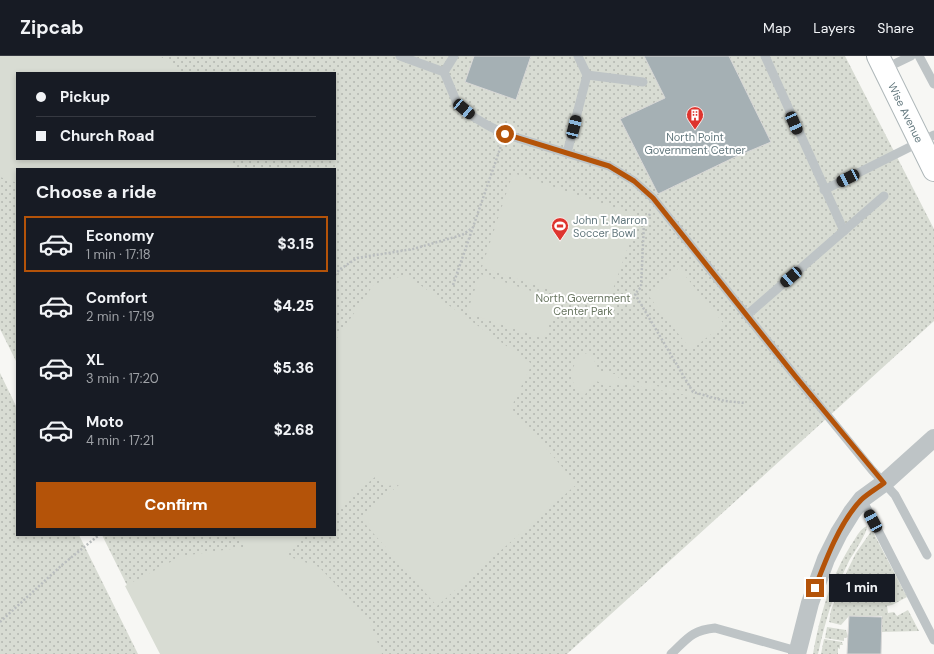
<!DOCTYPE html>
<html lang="en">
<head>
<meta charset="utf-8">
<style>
  :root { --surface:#171b24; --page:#20242c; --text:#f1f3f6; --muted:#9ea1a6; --line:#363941; --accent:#b45309 }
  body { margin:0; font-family:"DM Sans",sans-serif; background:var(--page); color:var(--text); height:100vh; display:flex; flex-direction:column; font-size:15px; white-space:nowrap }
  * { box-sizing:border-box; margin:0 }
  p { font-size:13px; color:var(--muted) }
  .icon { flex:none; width:22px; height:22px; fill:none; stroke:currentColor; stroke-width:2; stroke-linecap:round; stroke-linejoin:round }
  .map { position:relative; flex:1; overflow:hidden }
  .panel { position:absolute; left:16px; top:112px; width:320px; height:368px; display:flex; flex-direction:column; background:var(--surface); border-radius:0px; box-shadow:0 2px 6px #0003 }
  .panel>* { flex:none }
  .banner { position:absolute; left:16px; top:16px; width:320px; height:88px; border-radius:0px; box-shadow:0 2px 6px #0003; display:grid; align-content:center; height:88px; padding:0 20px; background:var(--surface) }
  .end { position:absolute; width:18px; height:18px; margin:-9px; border:5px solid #b45309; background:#fff; box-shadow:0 0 0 2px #fff }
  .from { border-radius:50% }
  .bubble { position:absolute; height:28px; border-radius:0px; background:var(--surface); box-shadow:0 2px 6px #0003; font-size:13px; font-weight:800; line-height:28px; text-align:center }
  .car { position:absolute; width:12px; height:24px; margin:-12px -6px; border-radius:5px; box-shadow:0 0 3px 1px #0007; background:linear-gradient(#222 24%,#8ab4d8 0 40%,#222 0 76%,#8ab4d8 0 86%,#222 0) }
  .banner b { display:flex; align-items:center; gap:14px; height:38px; font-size:15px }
  .banner b+b { border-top:1px solid var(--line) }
  .banner i { width:10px; height:10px; background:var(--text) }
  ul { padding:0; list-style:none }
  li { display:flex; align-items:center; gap:12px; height:56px; margin:0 8px 6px; padding:0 12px; border:2px solid transparent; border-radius:0px }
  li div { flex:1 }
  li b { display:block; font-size:15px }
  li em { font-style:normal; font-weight:800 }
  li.selected { border-color:var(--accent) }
  li>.icon { width:36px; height:36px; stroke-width:1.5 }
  h2 { padding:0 20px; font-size:18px; line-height:48px }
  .action { display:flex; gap:8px; margin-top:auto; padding:8px 20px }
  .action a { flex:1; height:46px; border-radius:0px; background:var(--accent); color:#fff; font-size:16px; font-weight:800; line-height:46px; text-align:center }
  header { display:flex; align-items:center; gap:24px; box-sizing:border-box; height:56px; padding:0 20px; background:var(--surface); border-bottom:1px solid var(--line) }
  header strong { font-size:19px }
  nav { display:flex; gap:22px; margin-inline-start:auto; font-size:14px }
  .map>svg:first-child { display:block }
  .grass { fill:url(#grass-dots); fill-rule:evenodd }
  .garden { fill:#d8dcd3 }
  .building { fill:#a5b0b4; stroke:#d9d8d7 }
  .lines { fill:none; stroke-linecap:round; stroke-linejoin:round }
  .secondary-casing { stroke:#aeb7b9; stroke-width:24 }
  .path { stroke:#b9bdbe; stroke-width:2.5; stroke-dasharray:2 2; stroke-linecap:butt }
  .lane { stroke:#bec4c6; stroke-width:9 }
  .street { stroke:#bec4c6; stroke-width:18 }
  .secondary { stroke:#fff; stroke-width:22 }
  .route { stroke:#b45309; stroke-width:5 }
  .labels { text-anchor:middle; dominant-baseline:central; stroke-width:4; stroke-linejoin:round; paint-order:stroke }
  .street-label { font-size:11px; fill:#63787e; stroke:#fff }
  .poi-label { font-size:11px; fill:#63787e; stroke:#fff }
  .park-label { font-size:11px; fill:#6a7762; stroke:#fff }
</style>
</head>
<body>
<header>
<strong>Zipcab</strong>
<nav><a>Map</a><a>Layers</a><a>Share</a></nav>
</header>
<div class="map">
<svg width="934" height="598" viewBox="0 0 934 598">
  <defs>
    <pattern id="grass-dots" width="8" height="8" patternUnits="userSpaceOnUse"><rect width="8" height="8" fill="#d8dcd3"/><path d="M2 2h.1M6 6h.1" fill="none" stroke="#b3b7b0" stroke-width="1.8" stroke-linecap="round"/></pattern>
  </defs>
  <rect width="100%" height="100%" fill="#f7f7f4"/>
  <g class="grass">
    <path d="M0,0H845L934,173V265L567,598H161L102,479H335V113H17V307L0,273ZM17,17H335V103H17Z"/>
    <polygon points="0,317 17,352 17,479 79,479 138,598 0,598"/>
    <path d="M867,470C868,476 853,498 849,505C834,535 825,566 818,598H813C820,559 831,519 853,486C857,480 860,473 867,470Z"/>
    <polygon points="872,474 907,541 892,549 887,550 888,557 894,556 897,560 908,554 919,575 882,576 882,560 849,560 841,569 829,566 831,554 848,513 856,497"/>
    <polygon points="827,571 846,574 848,581 844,582 844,585 825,582"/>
    <polygon points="824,583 842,586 843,589 840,589 840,593 838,592 838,598 821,598"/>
  </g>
  <g class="garden">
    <polygon points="0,0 160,0 183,17 17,17 17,103 229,103 239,113 17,113 17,127 0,121"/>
    <polygon points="513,117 639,160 606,253 482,211"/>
    <polygon points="679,212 724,268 691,294 647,238"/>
    <polygon points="480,218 558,244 544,283 467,257"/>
    <polygon points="406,219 532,308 511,352 577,428 437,550 360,462 400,428 388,430 375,421 335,455 335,285 374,228"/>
    <path d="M591,296L599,316L615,318L620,323L692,337V340L620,327L610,330L596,325L582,342C570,324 568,317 580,299Z"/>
    <polygon points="234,479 307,479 284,499 319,511 368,562 382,598 160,598 125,530 182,500 245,491"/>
  </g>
  <g class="building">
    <polygon points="474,0 531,0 516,44 465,26"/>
    <polygon points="644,0 729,0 771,86 733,102 658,138 620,63 665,42"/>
    <polygon points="849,560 882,561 881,598 847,598"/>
  </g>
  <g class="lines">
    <g class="secondary-casing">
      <g id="secondary">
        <path id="s1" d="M878,0L934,114"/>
      </g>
    </g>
    <g class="path">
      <polyline points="650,158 644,167 641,231 635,238 693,336 725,345 745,347"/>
      <polyline points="335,219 339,214 357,202 413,193 462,179 471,173"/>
      <polyline points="453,229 501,90"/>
      <polyline points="0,566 62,509 99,479"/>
    </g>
    <g class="lane">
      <polyline points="400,0 444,16 457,47 472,60 487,69 505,78 609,110 634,125 653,142 796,321 872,414 895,439 927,499"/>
      <polyline points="765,0 844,175"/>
      <polyline points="919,0 934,28"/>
      <polyline points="884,13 911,0"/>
      <polyline points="444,16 454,0"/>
      <polyline points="587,19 643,26"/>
      <polyline points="567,97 587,19 578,0"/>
      <polyline points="824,134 934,79"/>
      <polyline points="747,259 884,140"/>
      <polyline points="862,443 934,584"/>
      <path d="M671,598C687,583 692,574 715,572L797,595"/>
    </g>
    <polyline class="street" points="797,598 810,547 826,503 839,477 852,456 862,443 884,427 934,382"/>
    <use href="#secondary" class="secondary"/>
  </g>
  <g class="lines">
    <path class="route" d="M505,78L609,110L634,125L653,142L796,321L884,427C876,433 867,438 861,444C840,466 826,503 815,532"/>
  </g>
  <defs>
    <g id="building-pin" transform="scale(0.9)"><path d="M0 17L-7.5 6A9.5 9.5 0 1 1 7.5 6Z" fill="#de342e" stroke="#fff"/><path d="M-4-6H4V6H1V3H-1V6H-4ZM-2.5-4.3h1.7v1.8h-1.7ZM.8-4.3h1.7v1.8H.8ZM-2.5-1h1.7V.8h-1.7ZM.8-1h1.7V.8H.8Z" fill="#fff"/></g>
    <g id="stadium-pin" transform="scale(0.9)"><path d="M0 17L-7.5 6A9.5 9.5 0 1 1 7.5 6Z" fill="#de342e" stroke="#fff"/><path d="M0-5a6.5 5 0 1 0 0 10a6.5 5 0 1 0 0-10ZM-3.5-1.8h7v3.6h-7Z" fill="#fff"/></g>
  </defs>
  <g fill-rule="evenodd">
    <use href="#building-pin" x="695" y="59"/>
    <use href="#stadium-pin" x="560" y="170"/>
  </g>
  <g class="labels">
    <g class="street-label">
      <text stroke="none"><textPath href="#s1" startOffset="63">Wise Avenue</textPath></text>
    </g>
    <g class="poi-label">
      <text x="695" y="81">North Point<tspan x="695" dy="13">Government Cetner</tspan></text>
      <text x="573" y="164" text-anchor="start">John T. Marron<tspan x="573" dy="13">Soccer Bowl</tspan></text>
    </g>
    <g class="park-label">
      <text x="583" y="242">North Government<tspan x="583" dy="13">Center Park</tspan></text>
    </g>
  </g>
</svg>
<i class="end from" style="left:505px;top:78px"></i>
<i class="end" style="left:815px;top:532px"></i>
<div class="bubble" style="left:829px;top:518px;width:66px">1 min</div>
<i class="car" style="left:464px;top:53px;rotate:130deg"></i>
<i class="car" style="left:794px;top:67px;rotate:156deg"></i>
<i class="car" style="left:574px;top:71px;rotate:14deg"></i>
<i class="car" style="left:848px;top:122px;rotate:243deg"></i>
<i class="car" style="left:791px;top:221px;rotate:229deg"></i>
<i class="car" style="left:873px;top:465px;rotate:332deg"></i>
<div class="banner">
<b><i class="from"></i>Pickup</b>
<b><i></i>Church Road</b>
</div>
<section class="panel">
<h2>Choose a ride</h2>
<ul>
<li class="selected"><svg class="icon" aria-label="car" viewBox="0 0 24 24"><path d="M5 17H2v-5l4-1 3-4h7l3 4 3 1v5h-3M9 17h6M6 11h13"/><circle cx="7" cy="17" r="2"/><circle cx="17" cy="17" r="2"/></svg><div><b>Economy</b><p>1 min · 17:18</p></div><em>$3.15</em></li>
<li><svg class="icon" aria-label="car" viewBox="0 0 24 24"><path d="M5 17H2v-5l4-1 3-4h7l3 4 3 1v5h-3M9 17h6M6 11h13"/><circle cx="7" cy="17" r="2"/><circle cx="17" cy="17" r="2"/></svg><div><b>Comfort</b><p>2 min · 17:19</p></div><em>$4.25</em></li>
<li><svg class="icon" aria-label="car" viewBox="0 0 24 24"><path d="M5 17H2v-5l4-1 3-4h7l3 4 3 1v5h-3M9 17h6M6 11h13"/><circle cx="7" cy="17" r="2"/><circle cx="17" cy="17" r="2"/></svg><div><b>XL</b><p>3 min · 17:20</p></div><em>$5.36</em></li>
<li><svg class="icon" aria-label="car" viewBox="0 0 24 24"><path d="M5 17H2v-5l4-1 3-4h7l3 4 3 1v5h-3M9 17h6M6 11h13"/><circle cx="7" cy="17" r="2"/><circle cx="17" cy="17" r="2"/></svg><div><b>Moto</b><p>4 min · 17:21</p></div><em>$2.68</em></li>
</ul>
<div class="action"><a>Confirm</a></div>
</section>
</div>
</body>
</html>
